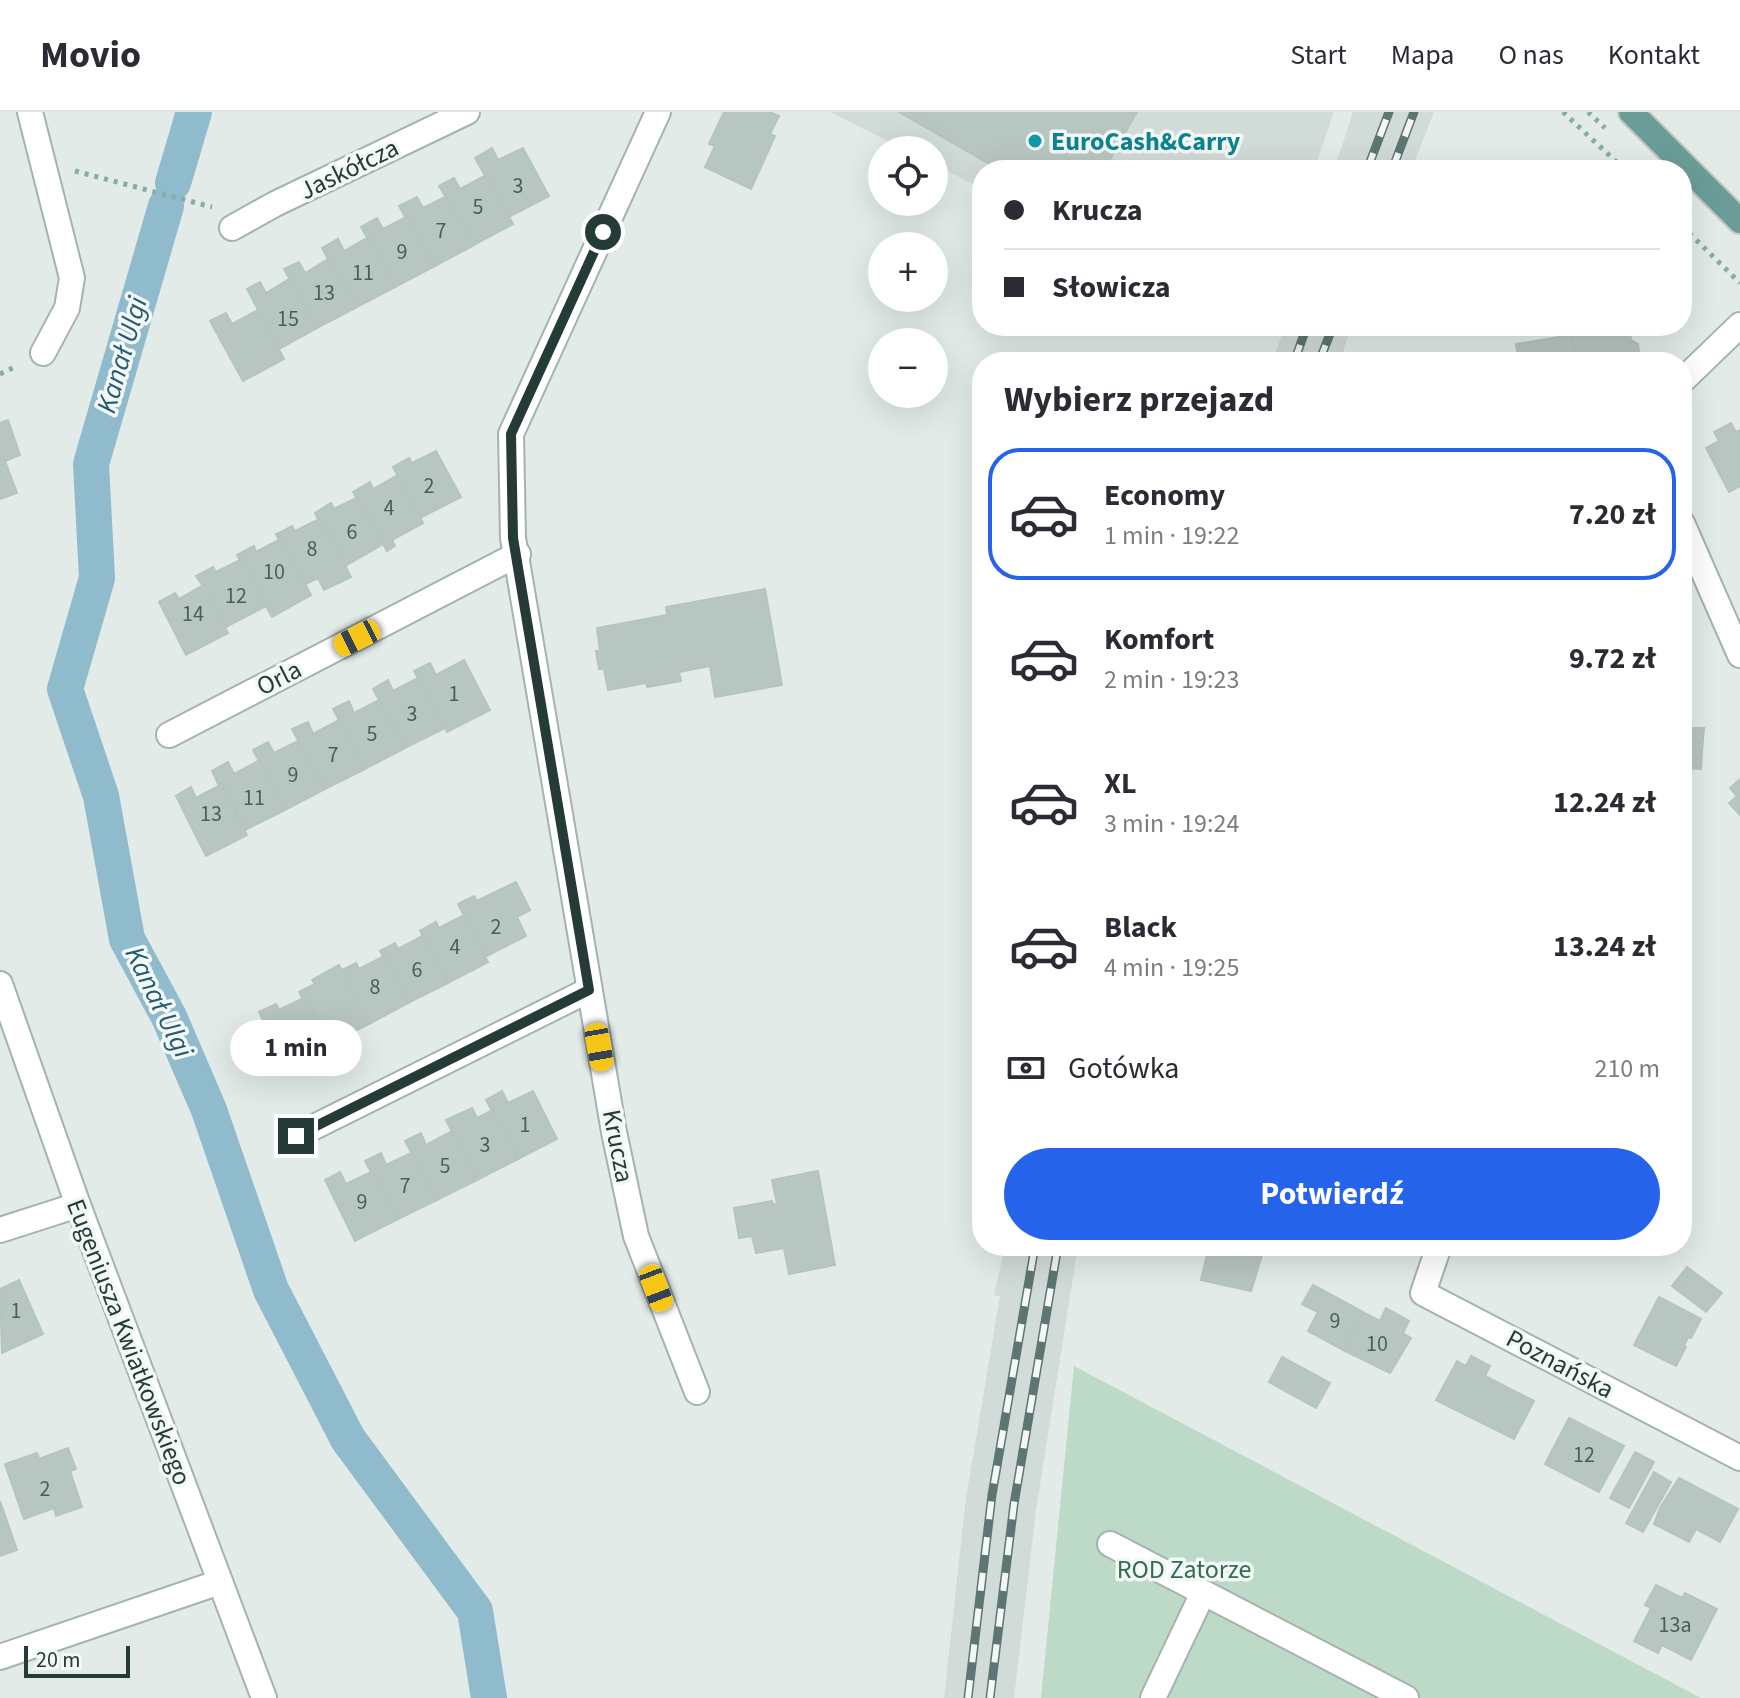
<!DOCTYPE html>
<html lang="pl">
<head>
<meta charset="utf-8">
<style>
  :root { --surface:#fff; --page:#f2f2f3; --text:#2b2b33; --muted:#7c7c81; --line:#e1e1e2; --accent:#2563eb }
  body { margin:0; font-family:"Source Sans 3",sans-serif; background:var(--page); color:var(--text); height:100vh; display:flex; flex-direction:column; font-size:30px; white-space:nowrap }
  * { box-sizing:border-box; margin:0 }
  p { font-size:26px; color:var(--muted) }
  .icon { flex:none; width:44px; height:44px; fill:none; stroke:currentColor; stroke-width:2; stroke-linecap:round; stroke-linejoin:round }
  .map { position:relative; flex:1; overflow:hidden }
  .side { position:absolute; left:972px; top:240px; width:720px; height:904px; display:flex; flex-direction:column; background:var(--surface); border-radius:32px; box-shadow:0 8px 32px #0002 }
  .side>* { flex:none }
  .hud { position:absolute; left:972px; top:48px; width:720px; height:176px; border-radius:32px; box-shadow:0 8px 32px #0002; display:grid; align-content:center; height:176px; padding:0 32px; background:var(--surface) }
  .fabs { position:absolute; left:868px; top:24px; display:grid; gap:16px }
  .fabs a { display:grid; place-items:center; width:80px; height:80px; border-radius:50%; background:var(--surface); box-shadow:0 8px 32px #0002; font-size:40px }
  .scale { position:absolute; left:24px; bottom:20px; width:106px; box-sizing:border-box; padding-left:8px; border:4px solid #243b37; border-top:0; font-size:22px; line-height:28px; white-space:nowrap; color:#243b37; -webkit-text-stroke:6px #f3f8f6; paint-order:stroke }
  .end { position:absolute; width:36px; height:36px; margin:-18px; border:10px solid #243b37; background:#fff; box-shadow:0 0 0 4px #fff }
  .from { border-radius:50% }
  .bubble { position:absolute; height:56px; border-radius:28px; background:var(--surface); box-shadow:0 8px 32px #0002; font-size:26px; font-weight:700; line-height:56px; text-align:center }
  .car { position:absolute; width:24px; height:48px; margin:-24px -12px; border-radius:10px; box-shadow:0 0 6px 2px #0007; background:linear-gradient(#f5c518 24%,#345 0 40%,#f5c518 0 76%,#345 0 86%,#f5c518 0) }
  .hud b { display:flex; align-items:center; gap:28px; height:76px; font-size:30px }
  .hud b+b { border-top:2px solid var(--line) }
  .hud i { width:20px; height:20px; background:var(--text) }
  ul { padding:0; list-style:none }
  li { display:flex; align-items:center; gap:24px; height:132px; margin:0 16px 12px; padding:0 16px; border:4px solid transparent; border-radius:32px }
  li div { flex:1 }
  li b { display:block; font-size:30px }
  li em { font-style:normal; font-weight:700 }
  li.active { border-color:var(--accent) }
  li>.icon { width:72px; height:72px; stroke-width:1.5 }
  h2 { padding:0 32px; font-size:36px; line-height:96px }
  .pay { display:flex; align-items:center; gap:20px; height:88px; padding:0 32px; font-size:30px }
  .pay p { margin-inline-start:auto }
  .button { display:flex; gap:16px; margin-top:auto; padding:16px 32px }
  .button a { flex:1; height:92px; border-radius:48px; background:var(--accent); color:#fff; font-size:32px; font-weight:700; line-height:92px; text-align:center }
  header { display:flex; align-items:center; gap:48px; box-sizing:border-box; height:112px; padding:0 40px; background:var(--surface); border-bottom:2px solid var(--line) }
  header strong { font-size:38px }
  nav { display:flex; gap:44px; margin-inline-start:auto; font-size:28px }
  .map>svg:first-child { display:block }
  .built { fill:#d1dbd7 }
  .green { fill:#bddac8 }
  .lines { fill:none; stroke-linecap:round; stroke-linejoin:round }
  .canal { stroke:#8fbbcc; stroke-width:36 }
  .building { fill:#b8c6c2; stroke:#b5c4c0; stroke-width:2 }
  .minor-casing { stroke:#a5b3af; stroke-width:28 }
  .major-casing { stroke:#c2c8c7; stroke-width:28 }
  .path { stroke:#85aca5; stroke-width:5; stroke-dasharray:4 6; stroke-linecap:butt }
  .minor { stroke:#fff; stroke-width:24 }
  .major { stroke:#6b9d96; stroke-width:24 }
  .rail-casing { stroke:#5e7673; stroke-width:9 }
  .rail { stroke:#f3f8f6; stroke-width:6; stroke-dasharray:18; stroke-linecap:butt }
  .route { stroke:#243b37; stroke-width:10 }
  .culture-dot { fill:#0f9aa8; stroke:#f3f8f6; stroke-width:3 }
  .labels { text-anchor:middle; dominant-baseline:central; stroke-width:7; stroke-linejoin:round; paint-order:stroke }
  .number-label { font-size:22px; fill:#495e5a }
  .culture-label { font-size:26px; font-weight:bold; fill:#0d838f; stroke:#f3f8f6; text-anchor:start }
  .street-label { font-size:26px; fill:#243b37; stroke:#f3f8f6 }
  .park-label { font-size:26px; fill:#316e50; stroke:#f3f8f6 }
  .water-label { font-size:28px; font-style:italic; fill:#235b72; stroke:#f3f8f6 }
</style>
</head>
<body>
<header>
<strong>Movio</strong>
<nav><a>Start</a><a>Mapa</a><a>O nas</a><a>Kontakt</a></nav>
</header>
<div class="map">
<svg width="1740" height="1586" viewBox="0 0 1740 1586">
  <rect width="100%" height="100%" fill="#e2ebe8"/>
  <g class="built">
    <polygon points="830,0 1334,0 1314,58 982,58 982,77 934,52 934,38 905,38"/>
    <polygon points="1353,0 1434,0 1411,58 1334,58"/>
    <polygon points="1285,214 1351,214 1340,250 1272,250"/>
    <polygon points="1005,1134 1078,1134 1036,1398 1014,1586 944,1586 966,1386 1000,1184 994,1184"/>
  </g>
  <polygon class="green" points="1074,1254 1701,1586 1041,1586"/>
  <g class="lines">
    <g class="canal">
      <polyline points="173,71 194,0"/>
      <polyline points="166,94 91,352 97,466 65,577 101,684 127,827 169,905 209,998 271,1178 348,1327 475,1499 489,1586"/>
    </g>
  </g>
  <g class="building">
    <polygon points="724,0 770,0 779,4 770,22 775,24 751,77 705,55 715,34 709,32"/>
    <polygon points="899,0 1137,0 1104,58 1000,58"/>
    <polygon points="492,36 498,48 523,36 549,84 509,105 475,46"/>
    <polygon points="486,63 513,112 474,133 439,74 454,66 460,77"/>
    <polygon points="447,84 474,133 435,154 408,104 405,105 399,94 417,85 423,96"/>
    <polygon points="408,104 435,154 395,175 361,115 377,106 383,117"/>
    <polygon points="369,125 395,175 357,195 330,146 328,147 322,136 338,127 344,139"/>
    <polygon points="330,146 357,195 317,216 284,157 299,150 305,161"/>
    <polygon points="291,166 317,216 279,237 247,177 260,170 266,181"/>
    <polygon points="258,198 284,247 243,269 210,209 226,201 232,212"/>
    <polygon points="1622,214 1629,214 1631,228 1638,232 1639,240 1634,245 1635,250 1576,250 1572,223"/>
    <polygon points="1572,223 1576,250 1519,250 1516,232"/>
    <polygon points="8,308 20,343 5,349 17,381 0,387 0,311"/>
    <polygon points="1731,311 1736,320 1740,318 1740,374 1729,380 1706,336 1719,329 1714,320"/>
    <polygon points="436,339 461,385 420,406 393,355 409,346 412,351"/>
    <polygon points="398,363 423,411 392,428 395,434 387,439 353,380 370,370 373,377"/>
    <polygon points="358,385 383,432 345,454 321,406 318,407 315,401 331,391 334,397"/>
    <polygon points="321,406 351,465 324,478 318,466 306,472 279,421 292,414 295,419"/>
    <polygon points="279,421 311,483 272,505 237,443 254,434 256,440 279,428 276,422"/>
    <polygon points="242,447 266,494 226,515 205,472 203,474 196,464 213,455 216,460"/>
    <polygon points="205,472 228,521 186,543 159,490 175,481 179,487"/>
    <polygon points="765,477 782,573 715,585 710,554 679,560 681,569 647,575 646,571 608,578 604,557 599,557 596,539 600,539 597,516 667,503 666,495"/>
    <polygon points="464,548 490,598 447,620 414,559 430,551 436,563"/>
    <polygon points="418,566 445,616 405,636 373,577 388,568 393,579"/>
    <polygon points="379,588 405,636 365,657 333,597 349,589 354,601"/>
    <polygon points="339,608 365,657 325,677 292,617 308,610 313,622"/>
    <polygon points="1682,616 1704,616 1702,639 1682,638"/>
    <polygon points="298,629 325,677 285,698 253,638 268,630 274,641"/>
    <polygon points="1682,638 1702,639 1701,657 1682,656"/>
    <polygon points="260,648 285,698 245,718 222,672 219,674 212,659 228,650 234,662"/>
    <polygon points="1740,667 1740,703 1729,691 1737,684 1730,676"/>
    <polygon points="222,672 247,723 206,744 176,684 191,675 196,686"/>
    <polygon points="516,770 530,798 517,805 526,824 485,845 458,792 474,784 477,789"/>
    <polygon points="464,803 488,850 448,871 420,819 436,810 439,816"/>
    <polygon points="424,823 448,871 408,891 380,839 395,831 398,837"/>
    <polygon points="384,844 408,891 369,912 342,858 356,851 359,857"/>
    <polygon points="339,853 369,912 329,932 305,885 302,886 299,880 315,872 312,868"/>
    <polygon points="305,885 329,932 286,954 259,900 276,892 279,898"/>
    <polygon points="502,979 508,991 533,979 557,1027 518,1047 486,988"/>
    <polygon points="472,996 477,1006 493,998 518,1047 477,1068 446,1008"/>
    <polygon points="452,1019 477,1068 437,1088 405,1029 421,1021 426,1033"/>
    <polygon points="413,1040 437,1088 398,1107 373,1059 371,1060 365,1049 381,1041 386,1053"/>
    <polygon points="373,1059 398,1107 355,1129 325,1068 340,1060 346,1072"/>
    <polygon points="818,1059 835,1153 789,1162 784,1136 756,1141 752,1124 739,1126 734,1096 772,1089 773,1092 777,1092 772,1068"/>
    <polygon points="1209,1134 1254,1134 1253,1138 1263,1140 1251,1179 1201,1168"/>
    <polygon points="1509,1134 1538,1134 1534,1143"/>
    <polygon points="1687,1155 1722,1181 1706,1200 1672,1174"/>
    <polygon points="19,1168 43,1222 2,1241 0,1177"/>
    <polygon points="1313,1173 1363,1200 1343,1238 1308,1219 1318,1200 1302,1192"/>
    <polygon points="1659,1185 1701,1207 1691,1226 1688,1225 1684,1234 1686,1235 1676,1254 1634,1233"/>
    <polygon points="1386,1196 1409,1209 1403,1221 1411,1226 1390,1261 1343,1238 1363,1200 1380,1209"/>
    <polygon points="1471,1244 1490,1254 1485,1264 1534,1289 1514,1327 1436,1288 1457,1249 1466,1254"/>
    <polygon points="1282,1245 1330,1271 1316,1296 1269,1270"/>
    <polygon points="1569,1306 1624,1334 1599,1380 1545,1352"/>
    <polygon points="68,1336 76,1357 70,1359 82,1395 56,1404 54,1396 24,1407 5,1352 37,1341 39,1347"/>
    <polygon points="1635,1340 1654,1350 1629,1396 1610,1386"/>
    <polygon points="1654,1360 1671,1370 1643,1420 1626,1411"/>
    <polygon points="1679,1366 1738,1397 1720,1430 1696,1417 1689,1430 1654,1412 1660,1396"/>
    <polygon points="0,1389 17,1438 0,1444"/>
    <polygon points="1656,1473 1682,1486 1685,1481 1717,1497 1691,1548 1662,1533 1658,1541 1634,1529 1651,1496 1645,1493"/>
  </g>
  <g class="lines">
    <g class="minor-casing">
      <g id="minor">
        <polyline points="30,0 72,166 67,196 43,241"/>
        <polyline points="658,0 511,322 513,426 614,1020 636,1124 697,1280"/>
        <polyline points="232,116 275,92 467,0"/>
        <polyline points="1682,269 1740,213"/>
        <polyline points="1682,411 1740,543"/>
        <polyline points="169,623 518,442"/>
        <polyline points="0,872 78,1093 264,1586"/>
        <polyline points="296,1024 589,878"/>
        <polyline points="0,1118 78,1093"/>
        <polyline points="1439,1134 1423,1181 1740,1346"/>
        <polyline points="1110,1432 1406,1586"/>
        <polyline points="0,1545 220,1470"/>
        <polyline points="1153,1586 1203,1481"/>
      </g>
    </g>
    <g class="major-casing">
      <polyline id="major" points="1631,0 1740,109"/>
    </g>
    <g class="path">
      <polyline points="1563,0 1625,58"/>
      <polyline points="1588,0 1605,16"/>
      <polyline points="75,59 212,95"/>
      <polyline points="1682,114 1740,171"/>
      <polyline points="0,262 17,254"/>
    </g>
    <use href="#minor" class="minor"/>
    <use href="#major" class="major"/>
    <g class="rail-casing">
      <g id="rail">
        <polyline points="1367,58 1389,0"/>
        <polyline points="1392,58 1414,0"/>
        <polyline points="1294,250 1307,214"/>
        <polyline points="1319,250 1333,214"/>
        <polyline points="968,1586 992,1383 1035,1134"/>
        <polyline points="990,1586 1014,1392 1058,1134"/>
      </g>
    </g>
    <use href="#rail" class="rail"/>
  </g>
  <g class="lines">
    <polyline class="route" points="296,1024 589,878 513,426 511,322 603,120"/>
  </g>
  <circle class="culture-dot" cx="1035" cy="29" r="8"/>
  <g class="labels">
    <g class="number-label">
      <text x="518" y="74">3</text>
      <text x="478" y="95">5</text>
      <text x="441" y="119">7</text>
      <text x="402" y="140">9</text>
      <text x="363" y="161">11</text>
      <text x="324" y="181">13</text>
      <text x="288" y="207">15</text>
      <text x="429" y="374">2</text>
      <text x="389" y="396">4</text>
      <text x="352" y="420">6</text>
      <text x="312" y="437">8</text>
      <text x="274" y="460">10</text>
      <text x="236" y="484">12</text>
      <text x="193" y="502">14</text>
      <text x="454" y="582">1</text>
      <text x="412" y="602">3</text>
      <text x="372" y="622">5</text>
      <text x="333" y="643">7</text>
      <text x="293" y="663">9</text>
      <text x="254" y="686">11</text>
      <text x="211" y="702">13</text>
      <text x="496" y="815">2</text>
      <text x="455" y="835">4</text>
      <text x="417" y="858">6</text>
      <text x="375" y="875">8</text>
      <text x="525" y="1013">1</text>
      <text x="485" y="1033">3</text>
      <text x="445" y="1054">5</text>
      <text x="405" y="1074">7</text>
      <text x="362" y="1090">9</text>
      <text x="16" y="1199">1</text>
      <text x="1335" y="1209">9</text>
      <text x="1377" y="1232">10</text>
      <text x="1584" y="1343">12</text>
      <text x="45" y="1377">2</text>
      <text x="1675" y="1513">13a</text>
    </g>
    <g class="culture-label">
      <text x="1051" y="29">EuroCash&amp;Carry</text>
    </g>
    <g class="street-label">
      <text transform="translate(349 57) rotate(-26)">Jaskółcza</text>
      <text transform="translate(279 566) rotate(-27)">Orla</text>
      <text transform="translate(618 1034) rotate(79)">Krucza</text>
      <text transform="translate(129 1230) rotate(69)">Eugeniusza Kwiatkowskiego</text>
      <text transform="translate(1560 1252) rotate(28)">Poznańska</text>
    </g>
    <g class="park-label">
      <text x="1184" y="1457">ROD Zatorze</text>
    </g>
    <g class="water-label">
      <text transform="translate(122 243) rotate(-74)">Kanał Ulgi</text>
      <text transform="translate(159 890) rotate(64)">Kanał Ulgi</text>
    </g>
  </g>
</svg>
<div class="fabs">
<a><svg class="icon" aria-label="locate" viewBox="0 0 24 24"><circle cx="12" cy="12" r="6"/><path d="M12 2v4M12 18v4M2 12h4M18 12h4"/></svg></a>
<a>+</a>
<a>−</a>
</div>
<div class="scale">20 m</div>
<i class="end from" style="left:603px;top:120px"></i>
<i class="end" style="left:296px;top:1024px"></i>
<div class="bubble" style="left:230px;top:908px;width:132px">1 min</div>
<i class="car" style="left:357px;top:526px;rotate:243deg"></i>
<i class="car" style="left:599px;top:935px;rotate:170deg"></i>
<i class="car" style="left:656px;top:1176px;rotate:159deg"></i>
<div class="hud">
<b><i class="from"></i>Krucza</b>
<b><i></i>Słowicza</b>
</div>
<section class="side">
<h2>Wybierz przejazd</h2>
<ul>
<li class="active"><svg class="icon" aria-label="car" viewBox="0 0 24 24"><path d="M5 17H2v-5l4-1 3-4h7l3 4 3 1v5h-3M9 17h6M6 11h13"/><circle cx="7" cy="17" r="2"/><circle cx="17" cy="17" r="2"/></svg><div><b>Economy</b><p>1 min · 19:22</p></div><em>7.20 zł</em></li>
<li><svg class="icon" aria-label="car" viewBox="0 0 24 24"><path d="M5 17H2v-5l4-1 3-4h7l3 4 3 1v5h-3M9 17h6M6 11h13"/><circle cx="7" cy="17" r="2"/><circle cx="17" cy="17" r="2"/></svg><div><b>Komfort</b><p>2 min · 19:23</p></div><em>9.72 zł</em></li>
<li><svg class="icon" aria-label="car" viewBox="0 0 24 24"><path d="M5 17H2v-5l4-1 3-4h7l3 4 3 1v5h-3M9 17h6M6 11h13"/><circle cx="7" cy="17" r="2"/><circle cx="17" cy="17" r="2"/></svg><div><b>XL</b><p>3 min · 19:24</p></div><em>12.24 zł</em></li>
<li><svg class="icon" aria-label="car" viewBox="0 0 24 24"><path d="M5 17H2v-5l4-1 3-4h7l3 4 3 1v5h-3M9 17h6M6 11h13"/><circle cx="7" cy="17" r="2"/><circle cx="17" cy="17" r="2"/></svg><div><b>Black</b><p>4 min · 19:25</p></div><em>13.24 zł</em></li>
</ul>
<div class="pay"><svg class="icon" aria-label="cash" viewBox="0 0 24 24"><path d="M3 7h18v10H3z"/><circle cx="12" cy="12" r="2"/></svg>Gotówka<p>210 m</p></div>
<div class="button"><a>Potwierdź</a></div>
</section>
</div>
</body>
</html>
